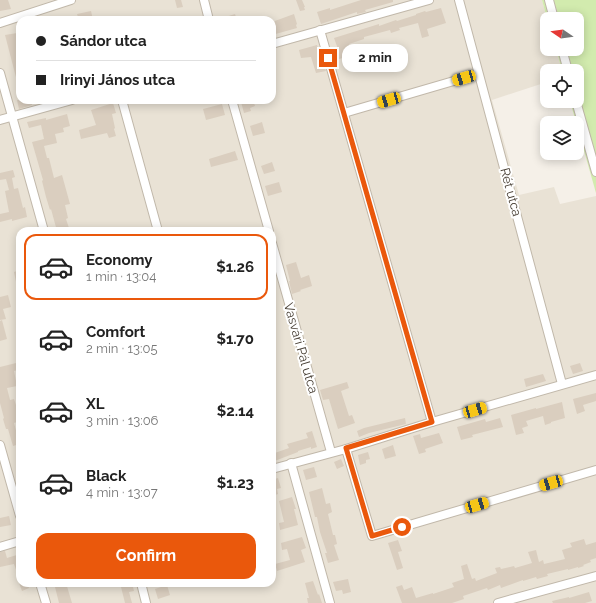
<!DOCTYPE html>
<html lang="en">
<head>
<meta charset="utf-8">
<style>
  :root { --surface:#fff; --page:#f2f2f2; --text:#222; --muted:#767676; --line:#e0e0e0; --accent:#ea580c }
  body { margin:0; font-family:Raleway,sans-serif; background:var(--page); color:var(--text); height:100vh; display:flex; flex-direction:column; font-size:15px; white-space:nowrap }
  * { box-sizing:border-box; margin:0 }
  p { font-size:13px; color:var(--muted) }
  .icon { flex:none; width:22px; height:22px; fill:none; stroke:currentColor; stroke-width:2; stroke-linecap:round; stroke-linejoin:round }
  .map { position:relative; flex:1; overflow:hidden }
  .sheet { position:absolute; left:16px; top:227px; width:260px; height:360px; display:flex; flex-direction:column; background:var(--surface); border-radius:12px; box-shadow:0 2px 10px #0003 }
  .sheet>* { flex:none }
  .guide { position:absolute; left:16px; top:16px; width:260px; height:88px; border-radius:12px; box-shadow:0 2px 10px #0003; display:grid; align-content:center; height:88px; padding:0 20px; background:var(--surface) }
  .needle { width:26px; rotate:283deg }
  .controls { position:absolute; left:540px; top:12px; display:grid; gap:8px }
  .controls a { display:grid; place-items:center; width:44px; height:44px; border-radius:8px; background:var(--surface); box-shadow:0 2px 10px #0003; font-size:20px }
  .end { position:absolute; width:18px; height:18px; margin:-9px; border:5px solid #ea580c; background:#fff; box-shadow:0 0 0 2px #fff }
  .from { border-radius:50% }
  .bubble { position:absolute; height:28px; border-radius:12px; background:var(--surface); box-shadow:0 2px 10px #0003; font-size:13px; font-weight:700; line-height:28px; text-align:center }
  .car { position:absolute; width:12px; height:24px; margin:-12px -6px; border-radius:5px; box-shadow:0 0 3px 1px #0007; background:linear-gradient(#f5c518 24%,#345 0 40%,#f5c518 0 76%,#345 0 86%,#f5c518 0) }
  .guide b { display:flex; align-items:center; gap:14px; height:38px; font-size:15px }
  .guide b+b { border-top:1px solid var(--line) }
  .guide i { width:10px; height:10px; background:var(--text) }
  ul { padding:7px 0 0; list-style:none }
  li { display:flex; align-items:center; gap:12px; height:66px; margin:0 8px 6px; padding:0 12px; border:2px solid transparent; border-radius:12px }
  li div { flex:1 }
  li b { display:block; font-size:15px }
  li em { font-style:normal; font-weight:700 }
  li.on { border-color:var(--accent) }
  li>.icon { width:36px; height:36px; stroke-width:1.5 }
  .primary-button { display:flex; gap:8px; margin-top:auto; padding:8px 20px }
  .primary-button a { flex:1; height:46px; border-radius:12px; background:var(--accent); color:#fff; font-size:16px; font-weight:700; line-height:46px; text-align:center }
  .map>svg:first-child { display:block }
  .residential { fill:#e9e2d5; fill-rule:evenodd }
  .green { fill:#d2ebae }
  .building { fill:#dacebf }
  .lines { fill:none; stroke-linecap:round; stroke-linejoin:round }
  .street-casing { stroke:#c1b8aa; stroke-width:10 }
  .street { stroke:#fff; stroke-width:8 }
  .route { stroke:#ea580c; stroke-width:5 }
  .labels { text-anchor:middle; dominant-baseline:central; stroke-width:4; stroke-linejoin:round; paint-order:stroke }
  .street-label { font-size:13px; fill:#494036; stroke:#fff }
</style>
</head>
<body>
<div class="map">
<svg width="596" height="603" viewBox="0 0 596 603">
  <rect width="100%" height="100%" fill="#f5f0e8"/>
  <path class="residential" d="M0,0H542L547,19V49H556L562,71H547V82L492,100L519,195L554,187L560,204L596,196V603H0ZM20,20H272V100H20ZM20,231H272V583H20Z"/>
  <polygon class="green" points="542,0 596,0 596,193 570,101 577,101 577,71 562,71 556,49 577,49 577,19 547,19"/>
  <g class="building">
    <polygon points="0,0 8,0 11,9 0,11"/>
    <polygon points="175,0 181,0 183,7 177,8"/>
    <polygon points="296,0 302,0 305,7 304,7 305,10 300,11"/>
    <polygon points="361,0 393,0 393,2 365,10 366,12 357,14 357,12 321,24 317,12 330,8 330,10"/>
    <polygon points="441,8 446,23 427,29 429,36 422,38 418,23 399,28 400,30 391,33 390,30 364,37 364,39 349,44 352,54 349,54 350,56 339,59 336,49 338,49 334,38 379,24 379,26 396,20 397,21 416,15 416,14 425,11 426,12"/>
    <polygon points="91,11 93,20 79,20 77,14"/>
    <polygon points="235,14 237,20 219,20 219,19"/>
    <polygon points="294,14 297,24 296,25 297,28 272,35 272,22"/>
    <polygon points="17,33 20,51 20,84 18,85 5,35"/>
    <polygon points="317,45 321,60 323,59 326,71 316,73 311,57 301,58 299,50"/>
    <polygon points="17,100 31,100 32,105 19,109"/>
    <polygon points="248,100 253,100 255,106 250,108 251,111 244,113 241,102"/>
    <polygon points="113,103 116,113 112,114 115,128 114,129 116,136 109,138 107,133 81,139 79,130 96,125 91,110"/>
    <polygon points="222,104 225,115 206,120 203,109"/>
    <polygon points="67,114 70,126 63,128 64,132 55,134 57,143 44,146 47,158 49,158 54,178 62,175 70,204 65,205 68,218 66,219 70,231 57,231 51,209 50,210 46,197 42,181 43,180 32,142 44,139 41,125 29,128 27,122 46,118 46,120"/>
    <polygon points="262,122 265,133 253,136 250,126"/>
    <polygon points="235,151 238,160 211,167 209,159"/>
    <polygon points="272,162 275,171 264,174 261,166"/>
    <polygon points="13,170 15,177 12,178 14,189 18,188 23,208 25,207 27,217 12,221 12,219 0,222 0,214 9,212 5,191 9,190 6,179 0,180 0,173"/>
    <polygon points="279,182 282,192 268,196 265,186"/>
    <polygon points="296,262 301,278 309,275 312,286 300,290 301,291 292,294 289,281 290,281 286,265"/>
    <polygon points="20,270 20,287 17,287 14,272"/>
    <polygon points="8,295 11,307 3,309 6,319 0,320 0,297"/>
    <polygon points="2,320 7,339 0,341 0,321"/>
    <polygon points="16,363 18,370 14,371 17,386 7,388 10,400 14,399 19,414 20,414 20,421 14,423 17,434 20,433 20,444 13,446 8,429 6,429 3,419 4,418 0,403 0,367"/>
    <polygon points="580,363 583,371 573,374 570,366"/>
    <polygon points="543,374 546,381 526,387 524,379"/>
    <polygon points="347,382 349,388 341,391 349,416 352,415 355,423 338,429 329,399 323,400 320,390"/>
    <polygon points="596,393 596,401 583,405 585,411 577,414 573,399"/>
    <polygon points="562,402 565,418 551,422 551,423 545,425 543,416 526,421 528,426 522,428 524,433 516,435 511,415 536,408 536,409"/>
    <polygon points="405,418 406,424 369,433 359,437 357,431 364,428"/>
    <polygon points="500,418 503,427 472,435 473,437 461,440 457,427 485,419 486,422"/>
    <polygon points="312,431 317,447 311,449 311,447 298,451 298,452 272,462 272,454 289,448 287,444 308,438 306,433"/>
    <polygon points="439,433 443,443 425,449 426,452 419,454 413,436 420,434 421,438"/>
    <polygon points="393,445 396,456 385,459 382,449"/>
    <polygon points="368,452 370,459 366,460 366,463 360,465 358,455"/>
    <polygon points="341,459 344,466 337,469 334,462"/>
    <polygon points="314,467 317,477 306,480 303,470"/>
    <polygon points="272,477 274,477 275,479 278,478 281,488 277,489 278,494 272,496"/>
    <polygon points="322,488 326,504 330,503 332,512 328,514 333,535 335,535 337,544 334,545 339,560 328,563 325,553 327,553 320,532 317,517 315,517 309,492"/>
    <polygon points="292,497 296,509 294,509 298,525 280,530 279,523 284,522 279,501"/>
    <polygon points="9,516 11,525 0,527 0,518"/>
    <polygon points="302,537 306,548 301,550 305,562 277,571 275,564 290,560 287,549 282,550 281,543"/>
    <polygon points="584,539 586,545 596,542 596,558 590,560 591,562 583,565 584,566 578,568 578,567 568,570 568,569 547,574 548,576 537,579 536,577 523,581 523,580 501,588 500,585 488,590 487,588 463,596 464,599 452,603 402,603 396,587 402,585 404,590 412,587 416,598 433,593 433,594 454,587 452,583 464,579 461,566 467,564 472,579 475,578 476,581 497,573 495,568 500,567 501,569 514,566 515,568 532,563 528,552 536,550 539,562 543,560 544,564 565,559 562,550 572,547 570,543"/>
    <polygon points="398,540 402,551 398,552 403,568 397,570 388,543"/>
    <polygon points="5,551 7,558 20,554 20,578 19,578 14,564 0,567 0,552"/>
    <polygon points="348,579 351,592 343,594 342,590 336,591 333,582"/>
    <polygon points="313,581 318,595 319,594 322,603 308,603 307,598 309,598 305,583"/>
    <polygon points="19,583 27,583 29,588 22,591"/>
    <polygon points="54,583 66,583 72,603 59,603"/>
    <polygon points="120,583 132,583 134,591 129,592 132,603 125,603"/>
    <polygon points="167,585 170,595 158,599 155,589"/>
    <polygon points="589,592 592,601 585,603 553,603 552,601 569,597 569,598"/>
  </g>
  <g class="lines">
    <g class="street-casing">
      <g id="street">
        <polyline points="204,0 209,20"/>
        <polyline points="459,0 562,384"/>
        <polyline points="549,0 554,19"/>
        <polyline points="0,23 71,0"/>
        <polyline points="320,30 432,422"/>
        <polyline points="272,44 429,0"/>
        <polyline points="562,49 568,71"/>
        <polyline points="0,73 44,231"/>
        <polyline points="122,100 158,231"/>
        <polyline points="232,100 269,231"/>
        <polyline points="576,101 596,172"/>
        <polyline points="344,113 464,78"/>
        <polyline points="0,120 72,100"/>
        <polyline points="272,243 331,452"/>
        <polyline points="0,445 20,516"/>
        <polyline points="346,449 372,536 596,470"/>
        <polyline points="291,463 330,603"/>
        <polyline points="272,469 346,449 432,422 596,375"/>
        <polyline points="0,547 20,541"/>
        <polyline points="40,583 46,603"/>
        <polyline points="141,583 146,603"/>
        <polyline points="498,603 596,576"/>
      </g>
    </g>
    <use href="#street" class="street"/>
  </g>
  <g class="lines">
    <polyline class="route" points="328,58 432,422 346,448 372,536 402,527"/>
  </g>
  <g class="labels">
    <g class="street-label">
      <text transform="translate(511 192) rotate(75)">Rét utca</text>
      <text transform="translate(301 348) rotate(74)">Vasvári Pál utca</text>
    </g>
  </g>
</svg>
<div class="controls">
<a><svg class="needle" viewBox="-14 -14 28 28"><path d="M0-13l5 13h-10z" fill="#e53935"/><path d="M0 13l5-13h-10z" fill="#767676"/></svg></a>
<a><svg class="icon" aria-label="locate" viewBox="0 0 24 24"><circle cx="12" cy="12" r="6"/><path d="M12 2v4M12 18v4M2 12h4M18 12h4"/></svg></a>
<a><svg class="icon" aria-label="layers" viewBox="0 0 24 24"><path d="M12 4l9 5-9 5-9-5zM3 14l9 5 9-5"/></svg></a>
</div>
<i class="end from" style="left:402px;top:527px"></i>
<i class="end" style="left:328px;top:58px"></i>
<div class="bubble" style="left:342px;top:44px;width:66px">2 min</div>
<i class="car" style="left:464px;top:78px;rotate:254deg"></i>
<i class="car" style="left:389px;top:100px;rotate:254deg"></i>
<i class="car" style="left:475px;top:410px;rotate:74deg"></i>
<i class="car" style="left:551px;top:483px;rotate:254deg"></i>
<i class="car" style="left:477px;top:505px;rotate:74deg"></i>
<div class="guide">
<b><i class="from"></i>Sándor utca</b>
<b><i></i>Irinyi János utca</b>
</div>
<section class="sheet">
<ul>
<li class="on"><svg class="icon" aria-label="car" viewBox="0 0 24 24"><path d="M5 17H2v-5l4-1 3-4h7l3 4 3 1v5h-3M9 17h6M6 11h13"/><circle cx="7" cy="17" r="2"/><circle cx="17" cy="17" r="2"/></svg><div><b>Economy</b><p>1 min · 13:04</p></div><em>$1.26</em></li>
<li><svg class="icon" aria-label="car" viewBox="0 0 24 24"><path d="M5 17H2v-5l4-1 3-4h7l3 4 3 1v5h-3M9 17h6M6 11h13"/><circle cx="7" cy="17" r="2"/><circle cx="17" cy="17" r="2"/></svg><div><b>Comfort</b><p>2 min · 13:05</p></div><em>$1.70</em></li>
<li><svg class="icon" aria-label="car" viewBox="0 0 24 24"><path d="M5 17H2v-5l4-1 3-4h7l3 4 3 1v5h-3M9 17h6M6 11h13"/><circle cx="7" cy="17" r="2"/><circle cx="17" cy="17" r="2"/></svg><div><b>XL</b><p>3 min · 13:06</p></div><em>$2.14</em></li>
<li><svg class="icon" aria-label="car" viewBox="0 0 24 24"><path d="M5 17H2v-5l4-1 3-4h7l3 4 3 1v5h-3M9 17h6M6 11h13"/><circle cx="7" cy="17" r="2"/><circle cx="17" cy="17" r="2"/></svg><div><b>Black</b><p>4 min · 13:07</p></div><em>$1.23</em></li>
</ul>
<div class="primary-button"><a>Confirm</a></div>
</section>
</div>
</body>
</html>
